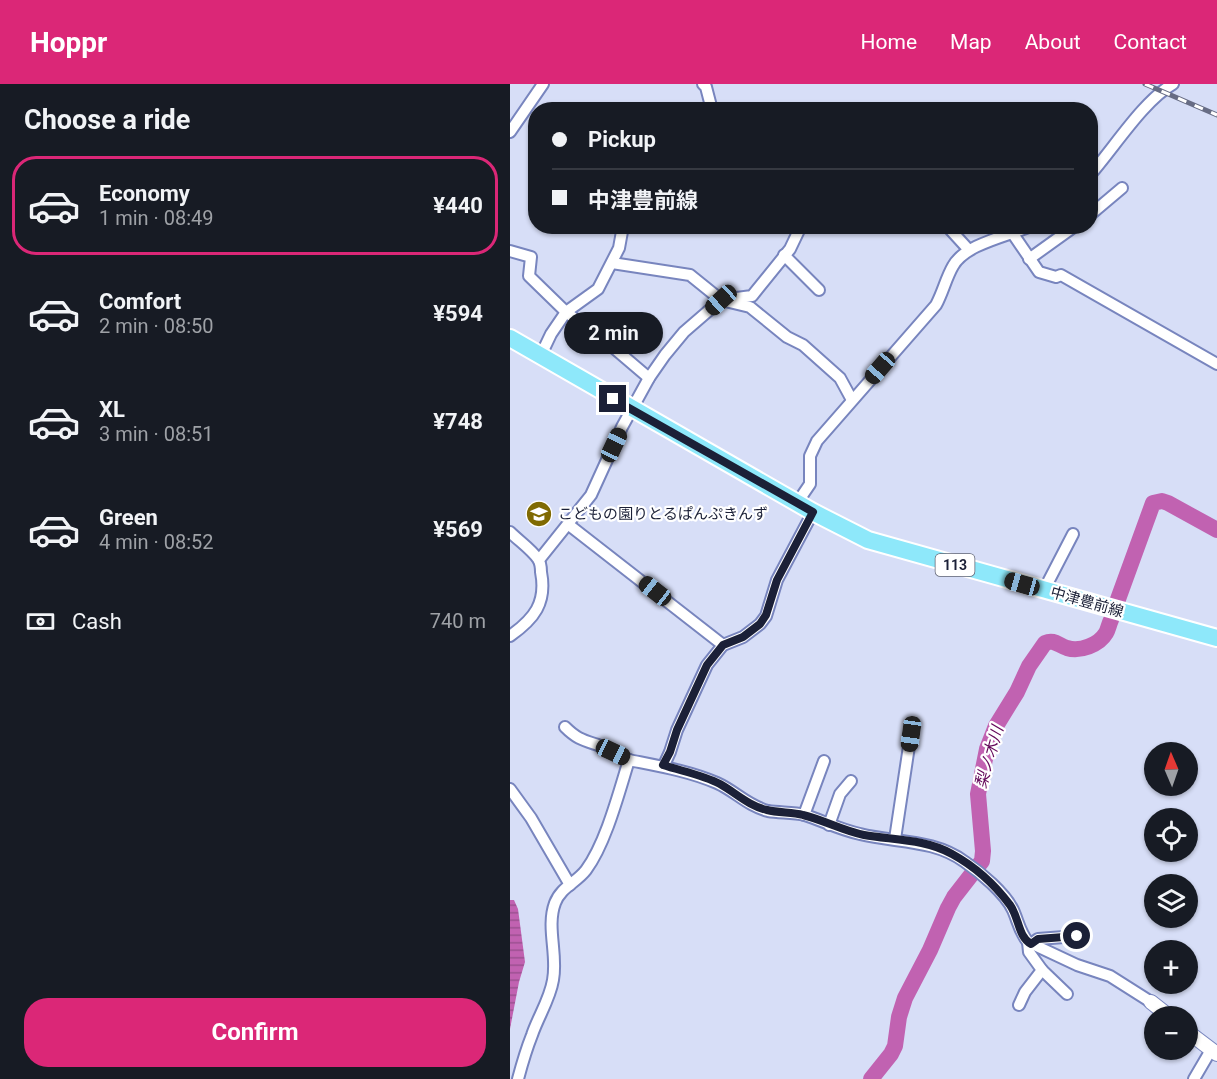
<!DOCTYPE html>
<html lang="en">
<head>
<meta charset="utf-8">
<style>
  :root { --surface:#171b24; --page:#20242c; --text:#f1f3f6; --muted:#9ea1a6; --line:#363941; --accent:#db2777 }
  body { margin:0; font-family:Roboto,"Noto Sans JP",sans-serif; background:var(--page); color:var(--text); height:100vh; display:flex; flex-direction:column; font-size:22px; white-space:nowrap }
  * { box-sizing:border-box; margin:0 }
  p { font-size:20px; color:var(--muted) }
  .icon { flex:none; width:33px; height:33px; fill:none; stroke:currentColor; stroke-width:2; stroke-linecap:round; stroke-linejoin:round }
  .map { position:relative; flex:1; overflow:hidden }
  .side { display:flex; flex-direction:column; background:var(--surface); width:510px }
  .side>* { flex:none }
  .guide { position:absolute; left:18px; top:18px; width:570px; height:132px; border-radius:24px; box-shadow:0 2px 4px #0004; display:grid; align-content:center; height:132px; padding:0 24px; background:var(--surface) }
  .needle { width:39px; rotate:358deg }
  .tools { position:absolute; left:634px; top:658px; display:grid; gap:12px }
  .tools a { display:grid; place-items:center; width:54px; height:54px; border-radius:50%; background:var(--surface); box-shadow:0 2px 4px #0004; font-size:30px }
  .end { position:absolute; width:27px; height:27px; margin:-14px; border:8px solid #1b2037; background:#fff; box-shadow:0 0 0 3px #fff }
  .from { border-radius:50% }
  .bubble { position:absolute; height:42px; border-radius:21px; background:var(--surface); box-shadow:0 2px 4px #0004; font-size:20px; font-weight:700; line-height:42px; text-align:center }
  .car { position:absolute; width:18px; height:36px; margin:-18px -9px; border-radius:8px; box-shadow:0 0 4px 2px #0007; background:linear-gradient(#222 24%,#8ab4d8 0 40%,#222 0 76%,#8ab4d8 0 86%,#222 0) }
  .guide b { display:flex; align-items:center; gap:21px; height:57px; font-size:22px }
  .guide b+b { border-top:2px solid var(--line) }
  .guide i { width:15px; height:15px; background:var(--text) }
  ul { padding:0; list-style:none }
  li { display:flex; align-items:center; gap:18px; height:99px; margin:0 12px 9px; padding:0 12px; border:3px solid transparent; border-radius:24px }
  li div { flex:1 }
  li b { display:block; font-size:22px }
  li em { font-style:normal; font-weight:700 }
  li.active { border-color:var(--accent) }
  li>.icon { width:54px; height:54px; stroke-width:1.5 }
  h2 { padding:0 24px; font-size:27px; line-height:72px }
  .pay { display:flex; align-items:center; gap:15px; height:66px; padding:0 24px; font-size:22px }
  .pay p { margin-inline-start:auto }
  .primary-button { display:flex; gap:12px; margin-top:auto; padding:12px 24px }
  .primary-button a { flex:1; height:69px; border-radius:24px; background:var(--accent); color:#fff; font-size:24px; font-weight:700; line-height:69px; text-align:center }
  header { display:flex; align-items:center; gap:36px; box-sizing:border-box; height:84px; padding:0 30px; background:var(--accent); color:#fff }
  header strong { font-size:28px }
  nav { display:flex; gap:33px; margin-inline-start:auto; font-size:21px }
  main { display:flex; flex:1; min-height:0 }
  .map>svg:first-child { display:block }
  .water { fill:url(#water-rules) }
  .lines { fill:none; stroke-linecap:round; stroke-linejoin:round }
  .river { stroke:#c162b1; stroke-width:16 }
  .street-casing { stroke:#7885be; stroke-width:14 }
  .secondary-casing { stroke:#7885be; stroke-width:16 }
  .primary-casing { stroke:#fff; stroke-width:20 }
  .street { stroke:#fff; stroke-width:10 }
  .secondary { stroke:#fff; stroke-width:14 }
  .primary { stroke:#8ee8fa; stroke-width:16 }
  .rail-casing { stroke:#676c84; stroke-width:5 }
  .rail { stroke:#fff; stroke-width:3; stroke-dasharray:9; stroke-linecap:butt }
  .route { stroke:#1b2037; stroke-width:8 }
  .labels { text-anchor:middle; dominant-baseline:central; stroke-width:4.5; stroke-linejoin:round; paint-order:stroke }
  .shield { fill:#fff; stroke:#5f6373; stroke-width:1.5 }
  .shield-label { font-size:14px; font-weight:bold; fill:#1b2037 }
  .poi-label { font-size:15px; fill:#1b2037; stroke:#fff; text-anchor:start }
  .street-label { font-size:15px; fill:#1b2037; stroke:#fff }
  .water-label { font-size:16px; font-style:italic; fill:#630759; stroke:#fff }
</style>
</head>
<body>
<header>
<strong>Hoppr</strong>
<nav><a>Home</a><a>Map</a><a>About</a><a>Contact</a></nav>
</header>
<main>
<section class="side">
<h2>Choose a ride</h2>
<ul>
<li class="active"><svg class="icon" aria-label="car" viewBox="0 0 24 24"><path d="M5 17H2v-5l4-1 3-4h7l3 4 3 1v5h-3M9 17h6M6 11h13"/><circle cx="7" cy="17" r="2"/><circle cx="17" cy="17" r="2"/></svg><div><b>Economy</b><p>1 min · 08:49</p></div><em>¥440</em></li>
<li><svg class="icon" aria-label="car" viewBox="0 0 24 24"><path d="M5 17H2v-5l4-1 3-4h7l3 4 3 1v5h-3M9 17h6M6 11h13"/><circle cx="7" cy="17" r="2"/><circle cx="17" cy="17" r="2"/></svg><div><b>Comfort</b><p>2 min · 08:50</p></div><em>¥594</em></li>
<li><svg class="icon" aria-label="car" viewBox="0 0 24 24"><path d="M5 17H2v-5l4-1 3-4h7l3 4 3 1v5h-3M9 17h6M6 11h13"/><circle cx="7" cy="17" r="2"/><circle cx="17" cy="17" r="2"/></svg><div><b>XL</b><p>3 min · 08:51</p></div><em>¥748</em></li>
<li><svg class="icon" aria-label="car" viewBox="0 0 24 24"><path d="M5 17H2v-5l4-1 3-4h7l3 4 3 1v5h-3M9 17h6M6 11h13"/><circle cx="7" cy="17" r="2"/><circle cx="17" cy="17" r="2"/></svg><div><b>Green</b><p>4 min · 08:52</p></div><em>¥569</em></li>
</ul>
<div class="pay"><svg class="icon" aria-label="cash" viewBox="0 0 24 24"><path d="M3 7h18v10H3z"/><circle cx="12" cy="12" r="2"/></svg>Cash<p>740 m</p></div>
<div class="primary-button"><a>Confirm</a></div>
</section>
<div class="map">
<svg width="707" height="995" viewBox="0 0 707 995">
  <defs>
    <pattern id="water-rules" width="6" height="5" patternUnits="userSpaceOnUse" patternTransform="scale(1.5)"><rect width="6" height="5" fill="#c162b1"/><path d="M0 2.5h6" fill="none" stroke="#9c5091"/></pattern>
  </defs>
  <rect width="100%" height="100%" fill="#d7def7"/>
  <polygon class="water" points="0,816 4,816 8,825 15,878 9,898 0,945"/>
  <g class="lines">
    <g class="river">
      <polyline points="607,518 643,419 652,417 658,419 707,446"/>
      <path d="M361,995L381,970L385,962L389,933L395,914L420,866L438,824L444,813L472,777L473,767L468,710L477,665L486,642L507,608L519,582L535,559C544,555 548,561 557,564C570,568 589,561 596,549C598,546 599,540 601,536"/>
    </g>
    <g class="street-casing">
      <g id="street">
        <polyline points="193,0 196,3 202,26"/>
        <polyline points="0,48 33,0"/>
        <path d="M580,91C604,64 633,17 663,0"/>
        <polyline points="580,131 612,104"/>
        <polyline points="437,142 458,165"/>
        <polyline points="503,150 529,188 546,193 551,191 707,280"/>
        <polyline points="0,167 21,173 19,192 56,228 105,265 139,294"/>
        <polyline points="274,171 309,206"/>
        <polyline points="519,175 565,142"/>
        <polyline points="102,179 180,191 211,216 240,223 277,253 293,261 330,294 342,316"/>
        <polyline points="31,271 41,250 56,228 88,205 109,164 113,142"/>
        <path d="M287,419L300,400V372L307,357L426,221C433,208 436,194 443,182C455,160 498,152 521,142"/>
        <polyline points="59,441 213,561"/>
        <path d="M0,448C9,457 21,465 28,475C30,478 31,484 31,488C37,519 24,535 0,552"/>
        <polyline points="29,476 81,411 112,343 139,294 155,271 174,248 211,216 242,212 280,165 291,142"/>
        <polyline points="534,506 563,450"/>
        <path d="M55,643C67,655 73,656 88,661C99,665 109,671 119,676"/>
        <polyline points="154,681 160,668 167,646 197,581 213,561 233,553 250,540 256,532 267,496 303,428"/>
        <polyline points="0,705 21,734 60,801"/>
        <polyline points="294,731 314,677"/>
        <polyline points="319,741 330,710 341,697"/>
        <polyline points="385,755 401,649"/>
        <polyline points="521,860 528,855 567,852"/>
        <polyline points="532,886 557,910"/>
        <polyline points="509,921 515,908 532,886 519,868 518,858"/>
        <path d="M8,995C12,980 16,966 22,951C28,933 40,915 43,896C48,871 36,843 45,819C51,803 66,799 76,786C96,759 109,708 119,676C149,682 179,687 207,699C225,707 238,722 258,727C270,729 283,728 295,731C313,737 331,746 350,750C386,759 424,755 455,778C470,788 495,809 503,826C508,837 510,849 518,858L567,881L600,892L641,918"/>
        <polyline points="684,995 701,966"/>
      </g>
    </g>
    <g class="secondary-casing">
      <g id="secondary">
        <polyline points="641,918 660,933"/>
        <polyline points="678,948 707,970"/>
      </g>
    </g>
    <g class="primary-casing">
      <polyline id="primary" points="0,254 303,428 358,456 707,554"/>
    </g>
    <use href="#street" class="street"/>
    <use href="#secondary" class="secondary"/>
    <use href="#primary" class="primary"/>
    <g class="rail-casing">
      <polyline id="rail" points="635,0 707,31"/>
    </g>
    <use href="#rail" class="rail"/>
  </g>
  <g class="lines">
    <path class="route" d="M103,315L303,428L267,496L256,531L250,540L233,553L213,561L197,581L167,646L160,668L153,681C171,687 193,691 210,700C226,709 239,722 257,726C269,729 282,728 293,731C314,736 333,747 354,751C383,756 416,755 442,770C464,782 485,801 500,821C509,833 508,853 521,860L528,855L567,852"/>
  </g>
  <defs>
    <g id="school-disc" transform="scale(1.35)"><circle r="9.5" fill="#806a02" stroke="#fff"/><path d="M0-5L7-2L0 1L-7-2ZM-4 1L0 2.5L4 1V4Q0 6-4 4Z" fill="#fff"/></g>
  </defs>
  <g fill-rule="evenodd">
    <use href="#school-disc" x="29" y="430"/>
  </g>
  <g class="labels">
    <rect class="shield" x="425.5" y="470" width="39" height="22" rx="4.5"/>
    <g class="shield-label">
      <text x="445" y="481">113</text>
    </g>
    <g class="poi-label">
      <text x="48" y="430">こどもの園りとるぱんぷきんず</text>
    </g>
    <g class="street-label">
      <text transform="translate(577 518) rotate(16)">中津豊前線</text>
    </g>
    <g class="water-label">
      <text transform="translate(479 673) rotate(-74)">梨ノ木川</text>
    </g>
  </g>
</svg>
<div class="tools">
<a><svg class="needle" viewBox="-14 -14 28 28"><path d="M0-13l5 13h-10z" fill="#e53935"/><path d="M0 13l5-13h-10z" fill="#9ea1a6"/></svg></a>
<a><svg class="icon" aria-label="locate" viewBox="0 0 24 24"><circle cx="12" cy="12" r="6"/><path d="M12 2v4M12 18v4M2 12h4M18 12h4"/></svg></a>
<a><svg class="icon" aria-label="layers" viewBox="0 0 24 24"><path d="M12 4l9 5-9 5-9-5zM3 14l9 5 9-5"/></svg></a>
<a>+</a>
<a>−</a>
</div>
<i class="end from" style="left:567px;top:852px"></i>
<i class="end" style="left:103px;top:315px"></i>
<div class="bubble" style="left:54px;top:228px;width:99px">2 min</div>
<i class="car" style="left:211px;top:216px;rotate:228deg"></i>
<i class="car" style="left:370px;top:284px;rotate:221deg"></i>
<i class="car" style="left:104px;top:361px;rotate:25deg"></i>
<i class="car" style="left:512px;top:500px;rotate:286deg"></i>
<i class="car" style="left:145px;top:507px;rotate:308deg"></i>
<i class="car" style="left:401px;top:650px;rotate:188deg"></i>
<i class="car" style="left:103px;top:668px;rotate:115deg"></i>
<div class="guide">
<b><i class="from"></i>Pickup</b>
<b><i></i>中津豊前線</b>
</div>
</div>
</main>
</body>
</html>
